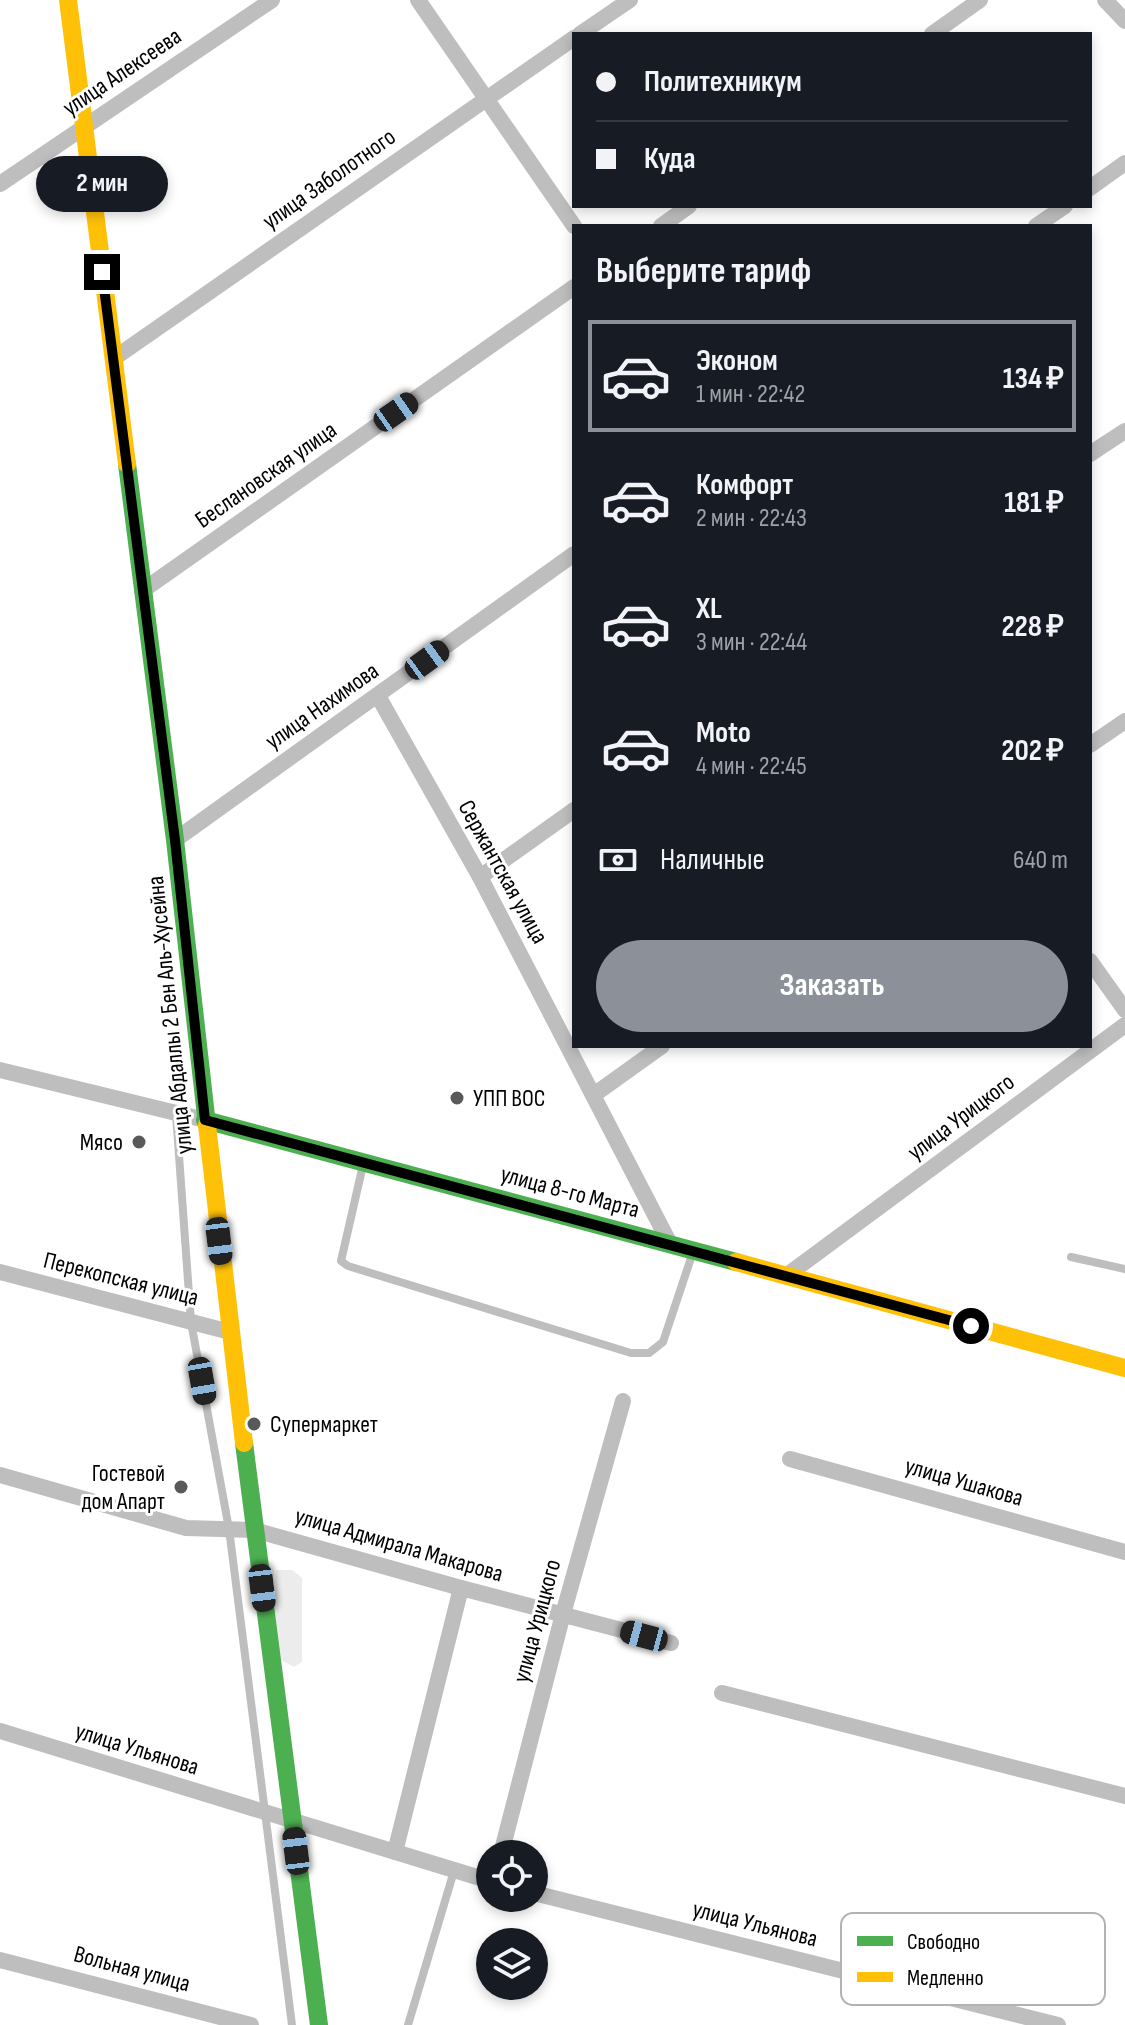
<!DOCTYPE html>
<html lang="ru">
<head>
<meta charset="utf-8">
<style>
  :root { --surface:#171b24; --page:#242831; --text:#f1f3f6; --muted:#9ea1a6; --line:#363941; --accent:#8c9099 }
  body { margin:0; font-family:"Sofia Sans Condensed",sans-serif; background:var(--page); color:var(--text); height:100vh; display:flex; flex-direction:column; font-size:30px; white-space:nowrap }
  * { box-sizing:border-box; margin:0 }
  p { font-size:26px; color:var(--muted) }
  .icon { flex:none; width:44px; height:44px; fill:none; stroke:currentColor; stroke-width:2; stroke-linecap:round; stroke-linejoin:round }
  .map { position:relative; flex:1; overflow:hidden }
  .panel { position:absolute; left:572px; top:224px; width:520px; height:824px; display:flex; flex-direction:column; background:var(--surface); border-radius:0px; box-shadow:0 4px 12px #0003 }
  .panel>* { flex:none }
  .top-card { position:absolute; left:572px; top:32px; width:520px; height:176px; border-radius:0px; box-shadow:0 4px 12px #0003; display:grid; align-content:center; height:176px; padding:0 24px; background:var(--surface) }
  .buttons { position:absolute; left:476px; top:1840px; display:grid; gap:16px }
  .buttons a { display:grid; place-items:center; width:72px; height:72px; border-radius:50%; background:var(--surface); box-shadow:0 4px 12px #0003; font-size:40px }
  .end { position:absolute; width:36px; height:36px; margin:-18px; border:10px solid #000; background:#fff; box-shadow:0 0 0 4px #fff }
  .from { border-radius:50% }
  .bubble { position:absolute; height:56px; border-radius:28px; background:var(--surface); box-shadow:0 4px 12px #0003; font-size:26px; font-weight:700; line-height:56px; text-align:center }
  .car { position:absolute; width:24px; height:48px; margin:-24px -12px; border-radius:10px; box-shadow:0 0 6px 2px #0007; background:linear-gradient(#222 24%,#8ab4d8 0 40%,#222 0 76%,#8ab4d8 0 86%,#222 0) }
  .top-card b { display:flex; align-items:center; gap:28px; height:76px; font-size:30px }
  .top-card b+b { border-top:2px solid var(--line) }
  .top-card i { width:20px; height:20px; background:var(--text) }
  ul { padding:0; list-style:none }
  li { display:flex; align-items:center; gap:24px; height:112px; margin:0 16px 12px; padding:0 8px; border:4px solid transparent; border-radius:0px }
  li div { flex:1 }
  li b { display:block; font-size:30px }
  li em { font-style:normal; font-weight:700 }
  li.on { border-color:var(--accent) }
  li>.icon { width:72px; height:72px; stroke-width:1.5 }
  h2 { padding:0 24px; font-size:36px; line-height:96px }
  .pay { display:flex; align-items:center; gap:20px; height:88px; padding:0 24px; font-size:30px }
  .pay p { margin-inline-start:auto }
  .primary-button { display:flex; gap:16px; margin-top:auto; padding:16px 24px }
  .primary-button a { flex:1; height:92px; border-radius:48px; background:var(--accent); color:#fff; font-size:32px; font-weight:700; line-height:92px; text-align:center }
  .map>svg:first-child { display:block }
  .green { fill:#ececec }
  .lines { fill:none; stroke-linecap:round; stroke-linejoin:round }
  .lane { stroke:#bebebe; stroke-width:8 }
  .street { stroke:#bebebe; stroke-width:16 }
  .fast { stroke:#4caf50; stroke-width:18 }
  .slow { stroke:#ffc107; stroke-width:18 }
  .route { stroke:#000; stroke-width:10 }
  .poi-dot { fill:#595959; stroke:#fff; stroke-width:3 }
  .labels { text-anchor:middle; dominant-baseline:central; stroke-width:6; stroke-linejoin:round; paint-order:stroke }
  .street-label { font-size:24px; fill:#000; stroke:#fff }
  .poi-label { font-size:24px; fill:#000; stroke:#fff; text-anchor:start }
  .key { fill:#fff; stroke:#b2b2b2; stroke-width:2 }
  .key-label { font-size:22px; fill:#000 }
</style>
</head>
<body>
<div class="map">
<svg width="1125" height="2025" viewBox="0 0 1125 2025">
  <rect width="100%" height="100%" fill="#fff"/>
  <polygon class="green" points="276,1570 292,1570 302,1578 302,1662 294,1667 281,1660 274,1620"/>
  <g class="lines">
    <g class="lane">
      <polyline points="176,1114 191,1322 229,1529 292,2025"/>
      <polyline points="363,1165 341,1261 348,1266 631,1353 649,1353 663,1342 693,1252"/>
      <polyline points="1071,1257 1125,1269"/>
      <polyline points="408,2025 454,1871"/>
    </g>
    <g class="street">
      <polyline points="418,0 574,226"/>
      <polyline points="1105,0 1125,21"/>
      <polyline points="580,34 630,0"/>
      <polyline points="932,34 980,0"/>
      <polyline points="0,184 272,0"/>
      <polyline points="1090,188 1125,163"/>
      <polyline points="661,226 689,206"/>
      <polyline points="1036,226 1065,206"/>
      <polyline points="113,359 574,38"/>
      <polyline points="1090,454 1125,431"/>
      <polyline points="142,591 574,287"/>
      <polyline points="378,696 480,877 670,1244"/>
      <polyline points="1090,745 1125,721"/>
      <polyline points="175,840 574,554"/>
      <polyline points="480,877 574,810"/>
      <polyline points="1090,961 1125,1010"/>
      <polyline points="0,1070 205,1120"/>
      <polyline points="595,1094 662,1046"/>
      <polyline points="0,1272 230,1332"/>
      <polyline points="786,1276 1125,1025"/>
      <polyline points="790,1459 1125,1552"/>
      <polyline points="0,1475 186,1528 254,1530 461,1588 671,1643"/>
      <polyline points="722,1693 1125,1796"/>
      <polyline points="0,1731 490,1881"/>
      <polyline points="395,1852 461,1588"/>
      <polyline points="501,1854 563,1614 623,1401"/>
      <polyline points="534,1893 1058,2025"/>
      <polyline points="0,1960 251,2025"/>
    </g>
    <g class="fast">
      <polyline points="127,464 175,840 207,1125"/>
      <polyline points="205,1120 736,1262"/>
      <polyline points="244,1443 319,2025"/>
    </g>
    <g class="slow">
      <polyline points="68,0 127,464"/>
      <polyline points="207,1125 244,1443"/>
      <polyline points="736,1262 1125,1368"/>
    </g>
  </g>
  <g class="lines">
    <polyline class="route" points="102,272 175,840 205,1120 971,1326"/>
  </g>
  <g class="poi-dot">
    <circle cx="457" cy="1098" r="8"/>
    <circle cx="139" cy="1142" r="8"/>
    <circle cx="254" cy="1424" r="8"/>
    <circle cx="181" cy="1487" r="8"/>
  </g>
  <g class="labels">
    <g class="street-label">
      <text transform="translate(122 72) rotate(-34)">улица Алексеева</text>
      <text transform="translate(329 179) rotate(-35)">улица Заболотного</text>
      <text transform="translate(266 475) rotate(-35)">Беслановская улица</text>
      <text transform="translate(322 706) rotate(-35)">улица Нахимова</text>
      <text transform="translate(503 872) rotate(61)">Сержантская улица</text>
      <text transform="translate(170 1015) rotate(-96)">улица Абдаллы 2 Бен Аль-Хусейна</text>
      <text transform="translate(961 1117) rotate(-37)">улица Урицкого</text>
      <text transform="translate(570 1192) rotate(15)">улица 8-го Марта</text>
      <text transform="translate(121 1279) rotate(14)">Перекопская улица</text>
      <text transform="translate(964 1482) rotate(16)">улица Ушакова</text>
      <text transform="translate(399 1545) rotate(16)">улица Адмирала Макарова</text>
      <text transform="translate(537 1621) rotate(-75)">улица Урицкого</text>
      <text transform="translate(137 1749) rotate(17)">улица Ульянова</text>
      <text transform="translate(755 1924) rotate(14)">улица Ульянова</text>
      <text transform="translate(132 1969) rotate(15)">Вольная улица</text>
    </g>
    <g class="poi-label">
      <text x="473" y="1098">УПП ВОС</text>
      <text x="123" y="1142" text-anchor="end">Мясо</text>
      <text x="270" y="1424">Супермаркет</text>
      <text x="165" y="1473" text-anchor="end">Гостевой<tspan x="165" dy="28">дом Апарт</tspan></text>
    </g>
  </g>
  <rect x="841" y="1913" width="264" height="92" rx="12" class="key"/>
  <rect x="857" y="1936" width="36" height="10" fill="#4caf50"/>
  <rect x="857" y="1972" width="36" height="10" fill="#ffc107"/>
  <g class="key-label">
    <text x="907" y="1949">Свободно</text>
    <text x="907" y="1985">Медленно</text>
  </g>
</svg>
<div class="buttons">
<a><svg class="icon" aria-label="locate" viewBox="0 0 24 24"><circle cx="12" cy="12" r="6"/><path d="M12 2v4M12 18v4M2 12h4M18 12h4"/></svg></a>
<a><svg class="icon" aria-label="layers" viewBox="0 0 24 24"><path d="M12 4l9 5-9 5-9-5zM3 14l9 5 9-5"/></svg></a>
</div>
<i class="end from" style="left:971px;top:1326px"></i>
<i class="end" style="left:102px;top:272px"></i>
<div class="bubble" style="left:36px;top:156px;width:132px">2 мин</div>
<i class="car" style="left:396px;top:412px;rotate:55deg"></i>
<i class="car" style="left:427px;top:660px;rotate:54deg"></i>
<i class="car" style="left:219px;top:1241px;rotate:173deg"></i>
<i class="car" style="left:202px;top:1381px;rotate:170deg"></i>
<i class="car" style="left:262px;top:1588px;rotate:173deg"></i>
<i class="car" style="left:644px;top:1636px;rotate:285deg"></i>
<i class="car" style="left:296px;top:1851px;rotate:353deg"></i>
<div class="top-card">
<b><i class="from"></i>Политехникум</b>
<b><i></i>Куда</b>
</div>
<section class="panel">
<h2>Выберите тариф</h2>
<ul>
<li class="on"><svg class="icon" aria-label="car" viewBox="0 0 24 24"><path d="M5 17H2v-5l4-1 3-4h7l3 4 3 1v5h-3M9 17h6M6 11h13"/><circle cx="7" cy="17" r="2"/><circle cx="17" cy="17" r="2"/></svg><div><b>Эконом</b><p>1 мин · 22:42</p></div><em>134 ₽</em></li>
<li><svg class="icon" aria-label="car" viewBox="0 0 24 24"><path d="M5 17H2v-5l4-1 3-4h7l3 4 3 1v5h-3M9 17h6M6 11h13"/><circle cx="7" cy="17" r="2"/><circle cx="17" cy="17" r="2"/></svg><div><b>Комфорт</b><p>2 мин · 22:43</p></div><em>181 ₽</em></li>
<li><svg class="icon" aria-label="car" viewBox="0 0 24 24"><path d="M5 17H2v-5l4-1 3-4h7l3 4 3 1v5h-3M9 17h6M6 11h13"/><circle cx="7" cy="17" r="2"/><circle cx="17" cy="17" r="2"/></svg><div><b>XL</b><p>3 мин · 22:44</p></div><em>228 ₽</em></li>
<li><svg class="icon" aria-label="car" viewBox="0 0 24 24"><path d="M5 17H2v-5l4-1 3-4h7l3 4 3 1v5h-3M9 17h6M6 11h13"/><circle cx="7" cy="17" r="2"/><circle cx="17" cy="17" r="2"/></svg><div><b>Moto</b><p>4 мин · 22:45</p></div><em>202 ₽</em></li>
</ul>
<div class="pay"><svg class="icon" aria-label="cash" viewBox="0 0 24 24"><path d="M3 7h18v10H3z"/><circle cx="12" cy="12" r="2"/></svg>Наличные<p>640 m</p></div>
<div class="primary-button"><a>Заказать</a></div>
</section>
</div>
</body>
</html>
